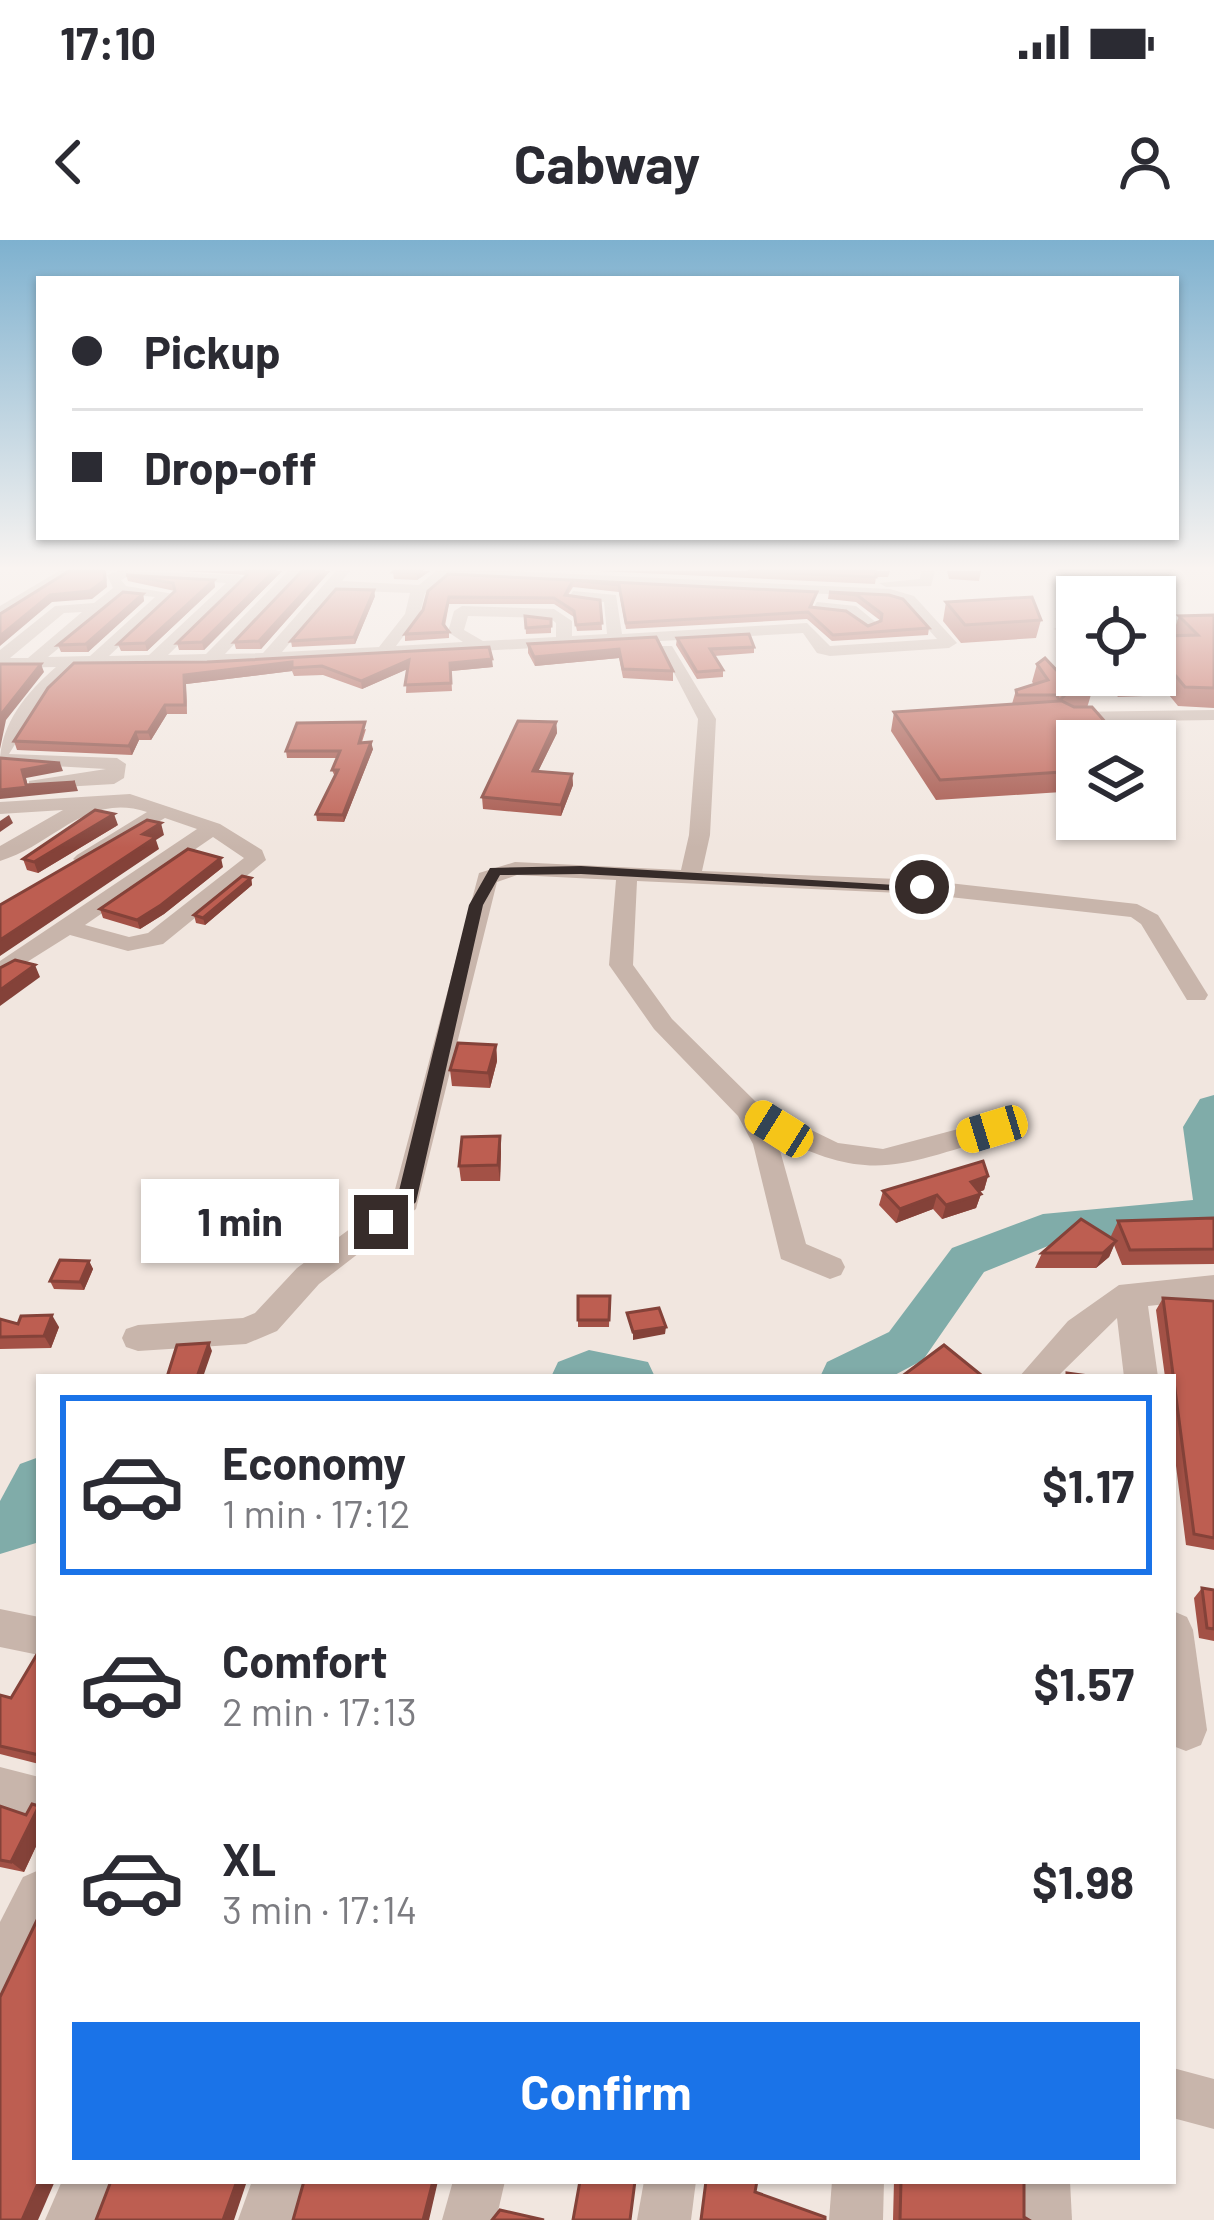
<!DOCTYPE html>
<html lang="en">
<head>
<meta charset="utf-8">
<style>
  :root { --surface:#fff; --page:#f7f7f7; --text:#2b2b33; --muted:#7c7c81; --line:#e1e1e2; --accent:#1a73e8 }
  body { margin:0; font-family:Barlow,sans-serif; background:var(--page); color:var(--text); height:100vh; display:flex; flex-direction:column; font-size:45px; white-space:nowrap }
  * { box-sizing:border-box; margin:0 }
  p { font-size:39px; color:var(--muted) }
  .icon { flex:none; width:66px; height:66px; fill:none; stroke:currentColor; stroke-width:2; stroke-linecap:round; stroke-linejoin:round }
  .map { position:relative; flex:1; overflow:hidden }
  .drawer { position:absolute; left:36px; top:1134px; width:1140px; height:810px; display:flex; flex-direction:column; background:var(--surface); border-radius:0px; box-shadow:0 3px 9px #0004 }
  .drawer>* { flex:none }
  .top-card { position:absolute; left:36px; top:36px; width:1143px; height:264px; border-radius:0px; box-shadow:0 3px 9px #0004; display:grid; align-content:center; height:264px; padding:0 36px; background:var(--surface) }
  .tools { position:absolute; left:1056px; top:336px; display:grid; gap:24px }
  .tools a { display:grid; place-items:center; width:120px; height:120px; border-radius:0px; background:var(--surface); box-shadow:0 3px 9px #0004; font-size:60px }
  .end { position:absolute; width:54px; height:54px; margin:-27px; border:15px solid #372c2a; background:#fff; box-shadow:0 0 0 6px #fff }
  .from { border-radius:50% }
  .bubble { position:absolute; height:84px; border-radius:0px; background:var(--surface); box-shadow:0 3px 9px #0004; font-size:39px; font-weight:700; line-height:84px; text-align:center }
  .car { position:absolute; width:36px; height:72px; margin:-36px -18px; border-radius:15px; box-shadow:0 0 9px 3px #0007; background:linear-gradient(#f5c518 24%,#345 0 40%,#f5c518 0 76%,#345 0 86%,#f5c518 0) }
  .top-card b { display:flex; align-items:center; gap:42px; height:114px; font-size:45px }
  .top-card b+b { border-top:3px solid var(--line) }
  .top-card i { width:30px; height:30px; background:var(--text) }
  ul { padding:21px 0 0; list-style:none }
  li { display:flex; align-items:center; gap:36px; height:180px; margin:0 24px 18px; padding:0 12px; border:6px solid transparent; border-radius:0px }
  li div { flex:1 }
  li b { display:block; font-size:45px }
  li em { font-style:normal; font-weight:700 }
  li.current { border-color:var(--accent) }
  li>.icon { width:108px; height:108px; stroke-width:1.5 }
  .action { display:flex; gap:24px; margin-top:auto; padding:24px 36px }
  .action a { flex:1; height:138px; border-radius:0px; background:var(--accent); color:#fff; font-size:48px; font-weight:700; line-height:138px; text-align:center }
  .status { display:flex; justify-content:space-between; align-items:center; height:84px; padding:0 60px; background:var(--surface); direction:ltr }
  .status svg { height:33px; fill:currentColor }
  header { display:flex; justify-content:space-between; align-items:center; height:156px; padding:0 36px; background:var(--surface); font-size:54px; font-weight:700 }
  .map>svg:first-child { display:block }
  .lines { fill:none; stroke-linecap:round; stroke-linejoin:round }
  .river { fill:#80aca9; fill-rule:evenodd }
  .minor { fill:#c8b5ab; fill-rule:evenodd }
  .wall { fill:#a35146 }
  .shaded-wall { fill:#844239 }
  .building { fill:#bd5e51; stroke:#844239; stroke-width:3 }
  .route { fill:#372c2a }
</style>
</head>
<body>
<div class="status"><b>17:10</b><svg viewBox="0 0 49 12"><path d="M0 12V9h3v3zM5 12V6h3v6zM10 12V3h3v9zM15 12V0h3v12zM26 1h20v11H26zM47 4h2v5h-2z"/></svg></div>
<header><svg class="icon" aria-label="back" viewBox="0 0 24 24"><path d="M15 5l-7 7 7 7"/></svg>Cabway<svg class="icon" aria-label="person" viewBox="0 0 24 24"><circle cx="12" cy="8" r="4"/><path d="M4 21q1-7 8-7t8 7"/></svg></header>
<div class="map">
<svg width="1214" height="1980" viewBox="0 0 1214 1980">
  <rect width="100%" height="100%" fill="#f1e6df"/>
  <g class="lines">
    <g class="river">
      <polygon points="1214,855 1214,990 1048,1006 984,1032 923,1120 891,1137 820,1137 827,1122 889,1092 952,1008 1043,974 1193,960 1183,887 1200,859"/>
      <polygon points="589,1110 648,1122 655,1137 551,1137 558,1122"/>
      <polygon points="39,1217 39,1296 36,1303 0,1314 0,1261 20,1224"/>
    </g>
    <g class="minor">
      <polygon points="59,331 76,331 0,377 0,366"/>
      <path d="M118,331L238,335L245,339L168,415L206,414L288,331H303L225,414L263,413L336,331H350L342,341L419,345L436,331H510L890,349L914,356L957,403L949,408L830,416L817,413L803,393L209,426L75,427L47,453L9,514L117,518L126,524L124,538L114,544L29,549V541L106,529L0,523C0,484 27,452 56,427L0,428V410L55,366L94,363L113,348L107,335ZM129,336L226,343L149,415L109,416L174,354L126,346L121,340ZM448,336L889,357L904,362L937,399L830,406L807,383L622,394L616,355L573,351L568,358L604,362L607,394L572,396V381L554,369L462,366L454,371L448,392L463,402L396,406L420,374L425,353L434,352L440,339ZM335,350L410,353L405,374L379,407L282,412ZM124,354L155,357L90,416L48,417ZM82,372L28,418H10L64,373ZM468,376L550,378L556,383V397L483,401L464,390Z"/>
      <polygon points="921,331 935,331 931,346 886,347 879,343 920,339"/>
      <polygon points="817,362 856,366 878,384 870,389 847,373 812,370"/>
      <polygon points="1214,379 1214,389 1155,390 1155,380"/>
      <polygon points="1077,383 1077,393 1053,389"/>
      <path d="M660,406H672L716,479L710,595L702,631L922,640L1137,664L1158,675L1208,755L1205,760H1187L1141,684L1131,677L922,654L637,641L633,725L672,779L758,864L838,903L883,909L992,880L1006,889L1002,896C902,923 875,946 776,896L806,1004L841,1019L845,1027L841,1035L830,1039L781,1019L753,904L738,876L654,789L609,725L616,640L517,635L497,642L416,969L319,1044L277,1091L246,1104L138,1111L126,1107L122,1098L126,1089L138,1085L243,1078L255,1073L297,1028L393,957L479,633L515,622L681,630L689,595L698,479Z"/>
      <polygon points="1214,470 1214,480 1068,482 1059,477 1068,472"/>
      <path d="M130,554L220,584L262,610L266,620L163,704L128,711L70,695L0,739V721L197,589L165,578L84,625L73,619L77,615L147,572C86,552 54,605 0,621V606L63,570L0,574V562ZM213,597L244,618L148,693L129,697L85,685Z"/>
      <polygon points="1214,1035 1214,1059 1148,1066 1158,1137 1124,1137 1117,1078 1057,1137 1019,1137 1068,1081 1119,1045"/>
      <polygon points="0,1369 39,1377 39,1415 0,1407"/>
      <polygon points="1173,1371 1187,1377 1193,1390 1207,1490 1201,1505 1186,1511 1173,1506"/>
      <polygon points="0,1527 39,1537 39,1581 0,1571"/>
      <polygon points="39,1630 39,1703 17,1749 0,1756 0,1682 23,1637"/>
      <polygon points="1173,1828 1214,1839 1214,1889 1173,1878"/>
      <polygon points="62,1941 115,1941 99,1980 45,1980"/>
      <polygon points="252,1941 304,1941 292,1980 238,1980"/>
      <polygon points="453,1941 505,1941 496,1980 442,1980"/>
      <polygon points="644,1941 696,1941 691,1980 637,1980"/>
      <polygon points="832,1941 884,1941 883,1980 829,1980"/>
      <polygon points="1018,1941 1070,1941 1072,1980 1018,1980"/>
    </g>
  </g>
  <g class="wall">
    <polygon points="181,331 282,331 204,410 179,410 177,403 247,335"/>
    <polygon points="302,331 330,331 261,409 236,409 234,402"/>
    <polygon points="430,331 417,340 394,339 393,332"/>
    <polygon points="598,331 890,331 888,337 876,337 875,344"/>
    <polygon points="947,331 981,331 979,341 949,339"/>
    <polygon points="448,334 817,352 812,367 868,386 881,381 856,362 828,359 829,352 889,355 929,388 928,395 832,401 807,379 626,389 619,352 573,347 568,355 600,360 602,390 577,391 574,377 554,364 449,364 445,386 449,392 449,398 405,401 405,394"/>
    <polygon points="126,335 214,340 215,347 147,411 121,411 118,404 175,351 128,341"/>
    <polygon points="143,354 144,361 88,412 61,412 58,405"/>
    <polygon points="375,356 355,404 292,407 291,401"/>
    <polygon points="946,362 1041,380 1036,398 961,403 943,381"/>
    <polygon points="1214,375 1214,468 1178,466 1169,455 1118,457 1099,435 1155,435 1164,396 1175,396 1173,394 1179,376"/>
    <polygon points="525,376 551,379 551,393 526,394"/>
    <polygon points="656,397 673,431 673,441 623,438 619,418 535,426 528,413 528,404"/>
    <polygon points="677,398 754,407 754,413 714,416 723,430 723,437 697,439 676,405"/>
    <polygon points="74,423 493,427 451,431 452,451 406,453 407,429 362,449 323,435 294,436 292,431 186,444 187,474 167,474 151,500 139,500 132,515 17,510 14,501"/>
    <polygon points="1037,424 1093,448 1077,501 1077,551 936,560 891,491 894,472 1012,464 1016,450 1034,444 1032,442"/>
    <polygon points="556,482 557,493 538,531 572,534 573,545 561,576 483,569 482,557"/>
    <polygon points="366,489 362,502 373,509 344,582 317,581 316,574 335,537 332,530 337,518 287,518 286,511"/>
    <polygon points="118,585 38,633 27,630 23,619"/>
    <polygon points="223,627 164,674 140,689 103,678 100,669"/>
    <polygon points="251,638 252,645 205,685 196,683 194,675"/>
    <polygon points="496,805 497,821 490,848 452,846 450,830"/>
    <polygon points="500,896 501,912 500,941 461,941 459,926"/>
    <polygon points="988,936 984,950 979,952 981,954 976,968 942,979 933,969 896,983 879,965 883,951"/>
    <polygon points="1214,978 1214,1024 1122,1025 1114,1005 1109,1017 1096,1028 1035,1028 1042,1013 1112,999 1111,996 1118,981"/>
    <polygon points="89,1021 93,1029 84,1050 54,1049 50,1041"/>
    <polygon points="578,1056 610,1056 609,1087 578,1087"/>
    <polygon points="1163,1058 1214,1061 1214,1310 1186,1305 1173,1202 1173,1137 1165,1137 1156,1070"/>
    <polygon points="0,1079 18,1084 59,1087 51,1108 0,1109"/>
    <polygon points="1202,1348 1214,1350 1214,1401 1199,1398 1194,1358"/>
    <polygon points="39,1411 39,1524 0,1514 0,1455 11,1458"/>
    <polygon points="0,1566 26,1575 39,1566 39,1600 24,1632 0,1627"/>
    <polygon points="894,1941 1024,1941 1024,1977 1029,1980 893,1980"/>
  </g>
  <g class="shaded-wall">
    <polygon points="106,331 107,347 92,359 52,362 0,406 0,396 50,355"/>
    <polygon points="274,331 282,331 204,410 202,402"/>
    <polygon points="323,331 330,331 261,409 259,401"/>
    <polygon points="420,331 430,331 417,340 417,333"/>
    <polygon points="214,340 215,347 147,411 145,403"/>
    <polygon points="374,350 375,356 355,404 354,397"/>
    <polygon points="143,354 144,361 88,412 86,404"/>
    <polygon points="619,409 619,418 535,426 534,417"/>
    <polygon points="492,419 493,427 451,431 450,423"/>
    <polygon points="409,420 410,428 362,449 361,441"/>
    <polygon points="292,422 292,431 186,444 187,474 184,435"/>
    <polygon points="41,424 44,432 6,480 0,509 0,486 3,472"/>
    <polygon points="165,465 167,474 151,500 148,492"/>
    <polygon points="556,482 557,493 533,542 533,531"/>
    <polygon points="136,492 139,500 132,515 129,506"/>
    <polygon points="371,502 373,509 344,582 343,575"/>
    <polygon points="60,523 63,531 26,538 28,547 75,542 78,551 0,559 0,550 22,530"/>
    <polygon points="572,534 573,545 561,576 561,565"/>
    <polygon points="114,574 118,585 38,633 34,622"/>
    <polygon points="9,575 13,583 0,592 0,581"/>
    <polygon points="161,583 164,595 156,600 159,609 0,716 0,700 143,594"/>
    <polygon points="221,618 223,627 164,674 140,689 137,680"/>
    <polygon points="251,638 252,645 205,685 203,678"/>
    <polygon points="35,725 40,737 0,766 0,750"/>
    <polygon points="496,805 497,821 490,848 488,833"/>
    <polygon points="500,896 501,912 500,941 498,925"/>
    <polygon points="988,936 984,950 967,957 971,942"/>
    <polygon points="981,954 976,968 942,979 946,965"/>
    <polygon points="937,955 933,969 896,983 900,969"/>
    <polygon points="1116,1001 1109,1017 1096,1028 1103,1013"/>
    <polygon points="89,1021 93,1029 84,1050 80,1042"/>
    <polygon points="52,1075 59,1087 51,1108 44,1096"/>
    <polygon points="666,1087 665,1094 633,1100 633,1092"/>
    <polygon points="209,1103 212,1111 203,1137 197,1137"/>
    <polygon points="39,1566 39,1600 24,1632 11,1622"/>
    <polygon points="39,1941 55,1941 38,1980 22,1980"/>
    <polygon points="237,1941 247,1941 234,1980 223,1980"/>
    <polygon points="433,1941 438,1941 429,1980 423,1980"/>
  </g>
  <g class="building">
    <polygon points="69,331 104,331 105,340 90,351 50,355 0,396 0,374"/>
    <polygon points="246,331 274,331 202,402 177,403 247,335"/>
    <polygon points="302,331 323,331 259,401 234,402"/>
    <polygon points="394,331 420,331 417,333 393,332"/>
    <polygon points="748,331 875,331 876,337"/>
    <polygon points="448,334 817,352 810,367 846,371 868,386 881,381 882,374 857,355 829,352 889,355 903,359 929,388 833,395 808,372 626,383 619,345 573,340 565,355 600,360 602,383 576,385 574,371 554,358 449,357 443,384 449,392 405,394 423,370 428,351"/>
    <polygon points="126,335 214,340 145,403 118,404 175,351 173,343"/>
    <polygon points="336,349 374,350 354,397 291,401"/>
    <polygon points="123,352 143,354 86,404 58,405"/>
    <polygon points="1032,357 1041,380 965,385 946,362"/>
    <polygon points="1214,375 1214,448 1185,447 1176,436 1124,438 1122,435 1155,435 1155,397 1166,407 1164,396 1198,395 1179,376"/>
    <polygon points="525,376 551,379 551,386 526,388"/>
    <polygon points="749,394 754,407 710,409 723,430 697,432 677,398"/>
    <polygon points="656,397 673,431 623,429 619,409 534,417 528,404"/>
    <polygon points="489,407 492,419 450,423 451,443 405,445 409,420 361,441 322,426 292,428 292,422 184,435 185,465 165,465 148,492 136,492 129,506 14,501 48,448 74,423 207,422"/>
    <polygon points="1045,418 1062,436 1077,431 1077,435 1084,435 1093,448 1071,449 1060,460 1074,467 1092,467 1122,501 1077,501 1077,531 940,540 894,472 1060,461 1056,455 1017,455 1016,450 1048,440 1037,424"/>
    <polygon points="0,424 41,424 3,472 0,486"/>
    <polygon points="518,481 556,482 533,531 572,534 561,565 482,557"/>
    <polygon points="365,482 359,503 371,502 343,575 316,574 338,530 332,530 340,511 286,511 297,483"/>
    <polygon points="0,518 60,523 22,530 26,545 75,542 0,550"/>
    <polygon points="95,570 114,574 34,622 23,619"/>
    <polygon points="147,580 161,583 143,594 156,597 0,700 0,665"/>
    <polygon points="188,609 221,618 161,665 137,680 100,669"/>
    <polygon points="242,636 251,638 203,678 194,675"/>
    <polygon points="15,720 35,725 0,750 0,728"/>
    <polygon points="458,803 496,805 488,833 450,830"/>
    <polygon points="500,896 498,925 459,926 462,897"/>
    <polygon points="983,921 988,936 971,942 981,954 946,965 937,955 900,969 883,951"/>
    <polygon points="1214,978 1214,1009 1130,1010 1118,981"/>
    <polygon points="1081,979 1116,1001 1103,1013 1042,1013"/>
    <polygon points="60,1020 89,1021 80,1042 50,1041"/>
    <polygon points="578,1056 610,1056 609,1080 578,1080"/>
    <polygon points="1163,1058 1214,1061 1214,1298 1194,1294"/>
    <polygon points="659,1068 666,1087 633,1092 627,1073"/>
    <polygon points="52,1075 44,1096 0,1097 0,1079 18,1084 21,1076"/>
    <polygon points="209,1103 197,1137 167,1137 177,1105"/>
    <polygon points="944,1105 981,1135 978,1137 901,1137"/>
    <polygon points="1067,1133 1096,1137 1067,1137"/>
    <polygon points="1202,1348 1214,1350 1214,1389 1207,1388"/>
    <polygon points="39,1411 39,1515 0,1506 0,1455 11,1458"/>
    <polygon points="32,1564 39,1566 11,1622 0,1620 0,1566 26,1575"/>
    <polygon points="39,1676 39,1941 22,1980 0,1980 0,1757"/>
    <polygon points="111,1941 237,1941 223,1980 96,1980"/>
    <polygon points="304,1941 433,1941 423,1980 293,1980"/>
    <polygon points="580,1941 635,1941 630,1980 573,1980"/>
    <polygon points="706,1941 757,1941 755,1952 825,1977 825,1980 701,1980"/>
    <polygon points="901,1941 1024,1941 1024,1977 1029,1980 900,1980"/>
    <polygon points="500,1970 544,1980 492,1980"/>
  </g>
  <linearGradient id="sky" x2="0" y2="1"><stop stop-color="#7eb1cf"/><stop offset="0.54" stop-color="#f9f4f1"/><stop offset="1" stop-color="#f9f4f1" stop-opacity="0"/></linearGradient>
  <rect width="1214" height="608" fill="url(#sky)"/>
  <polygon class="route" points="581,626 929,647 922,652 581,634 500,635 483,665 416,962 388,987 374,987 374,978 397,959 469,665 490,628"/>
</svg>
<div class="tools">
<a><svg class="icon" aria-label="locate" viewBox="0 0 24 24"><circle cx="12" cy="12" r="6"/><path d="M12 2v4M12 18v4M2 12h4M18 12h4"/></svg></a>
<a><svg class="icon" aria-label="layers" viewBox="0 0 24 24"><path d="M12 4l9 5-9 5-9-5zM3 14l9 5 9-5"/></svg></a>
</div>
<i class="end from" style="left:922px;top:647px"></i>
<i class="end" style="left:381px;top:982px"></i>
<div class="bubble" style="left:141px;top:939px;width:198px">1 min</div>
<i class="car" style="left:779px;top:889px;rotate:302deg"></i>
<i class="car" style="left:992px;top:889px;rotate:253deg"></i>
<div class="top-card">
<b><i class="from"></i>Pickup</b>
<b><i></i>Drop-off</b>
</div>
<section class="drawer">
<ul>
<li class="current"><svg class="icon" aria-label="car" viewBox="0 0 24 24"><path d="M5 17H2v-5l4-1 3-4h7l3 4 3 1v5h-3M9 17h6M6 11h13"/><circle cx="7" cy="17" r="2"/><circle cx="17" cy="17" r="2"/></svg><div><b>Economy</b><p>1 min · 17:12</p></div><em>$1.17</em></li>
<li><svg class="icon" aria-label="car" viewBox="0 0 24 24"><path d="M5 17H2v-5l4-1 3-4h7l3 4 3 1v5h-3M9 17h6M6 11h13"/><circle cx="7" cy="17" r="2"/><circle cx="17" cy="17" r="2"/></svg><div><b>Comfort</b><p>2 min · 17:13</p></div><em>$1.57</em></li>
<li><svg class="icon" aria-label="car" viewBox="0 0 24 24"><path d="M5 17H2v-5l4-1 3-4h7l3 4 3 1v5h-3M9 17h6M6 11h13"/><circle cx="7" cy="17" r="2"/><circle cx="17" cy="17" r="2"/></svg><div><b>XL</b><p>3 min · 17:14</p></div><em>$1.98</em></li>
</ul>
<div class="action"><a>Confirm</a></div>
</section>
</div>
</body>
</html>
